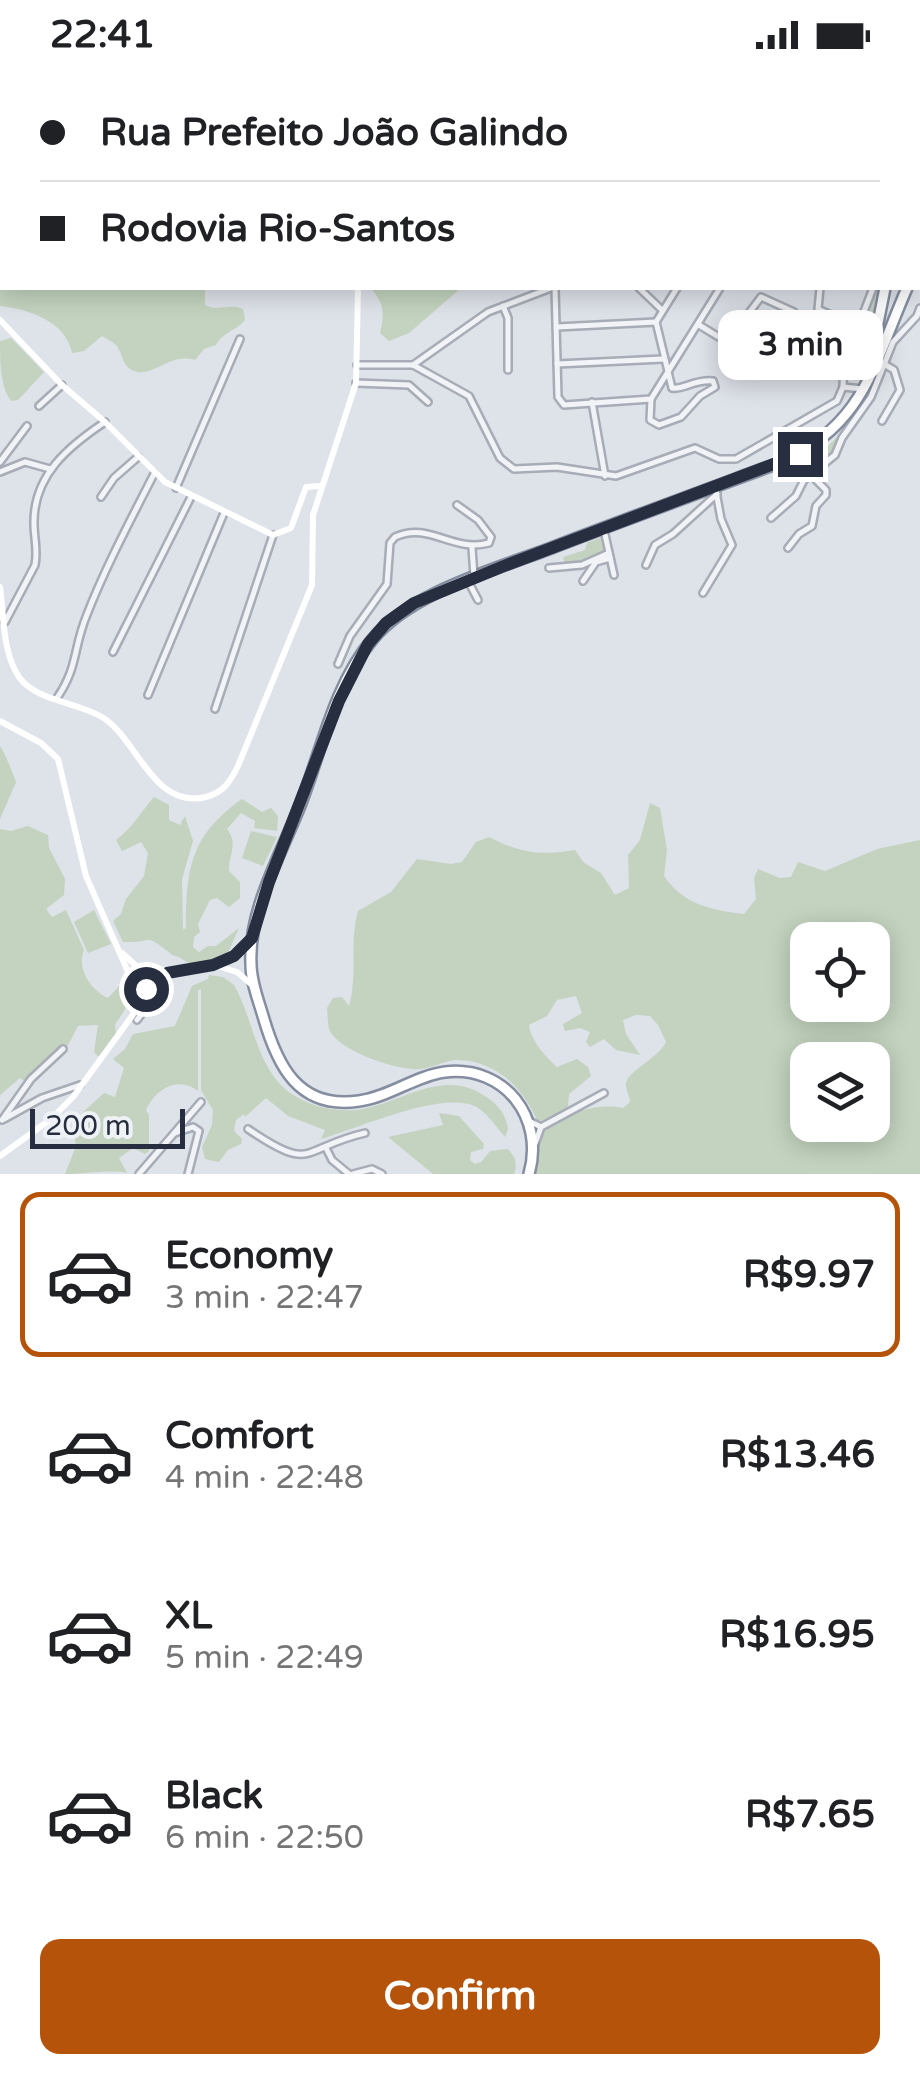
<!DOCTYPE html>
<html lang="en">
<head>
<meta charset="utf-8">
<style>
  :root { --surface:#fff; --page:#f6f6f6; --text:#202124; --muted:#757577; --line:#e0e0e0; --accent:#b45309 }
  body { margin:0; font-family:"Varela Round",sans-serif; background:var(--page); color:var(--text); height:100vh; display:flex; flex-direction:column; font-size:38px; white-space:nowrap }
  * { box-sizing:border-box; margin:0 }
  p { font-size:32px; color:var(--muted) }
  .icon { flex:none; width:55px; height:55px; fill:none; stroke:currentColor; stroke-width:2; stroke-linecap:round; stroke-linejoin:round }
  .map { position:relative; height:1104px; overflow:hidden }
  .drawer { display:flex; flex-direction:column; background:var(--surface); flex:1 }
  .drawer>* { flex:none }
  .guide { position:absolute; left:0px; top:0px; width:920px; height:220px; box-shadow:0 5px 25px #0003; display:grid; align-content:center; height:220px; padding:0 40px; background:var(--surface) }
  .fabs { position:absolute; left:790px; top:852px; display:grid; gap:20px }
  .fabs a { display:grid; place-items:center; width:100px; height:100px; border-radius:20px; background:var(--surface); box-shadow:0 5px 25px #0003; font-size:50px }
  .scale { position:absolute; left:30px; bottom:25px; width:155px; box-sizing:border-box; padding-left:10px; border:5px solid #272e40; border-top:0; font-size:28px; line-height:35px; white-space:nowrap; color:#272e40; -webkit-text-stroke:8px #eef1f6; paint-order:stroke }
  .end { position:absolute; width:45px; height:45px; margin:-22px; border:12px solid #272e40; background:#fff; box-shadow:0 0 0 5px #fff }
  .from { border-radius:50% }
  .bubble { position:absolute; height:70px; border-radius:20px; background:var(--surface); box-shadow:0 5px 25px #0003; font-size:32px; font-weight:700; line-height:70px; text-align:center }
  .guide b { display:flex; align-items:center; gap:35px; height:95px; font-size:38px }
  .guide b+b { border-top:2px solid var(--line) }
  .guide i { width:25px; height:25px; background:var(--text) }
  ul { padding:18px 0 0; list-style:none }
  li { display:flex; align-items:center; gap:30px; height:165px; margin:0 20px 15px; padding:0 20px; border:5px solid transparent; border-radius:20px }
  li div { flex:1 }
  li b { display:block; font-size:38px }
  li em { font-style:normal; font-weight:700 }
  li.on { border-color:var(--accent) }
  li>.icon { width:90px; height:90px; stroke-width:1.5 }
  .button { display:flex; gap:20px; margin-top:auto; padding:20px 40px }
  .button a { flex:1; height:115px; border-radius:20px; background:var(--accent); color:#fff; font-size:40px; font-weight:700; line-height:115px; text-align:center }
  .status { display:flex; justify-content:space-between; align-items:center; height:70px; padding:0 50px; background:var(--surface); direction:ltr }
  .status svg { height:28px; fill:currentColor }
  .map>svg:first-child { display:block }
  .green { fill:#c3d3bf; fill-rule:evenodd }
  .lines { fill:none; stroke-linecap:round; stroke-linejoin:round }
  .stream { stroke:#97adcb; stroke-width:2.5 }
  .minor-casing { stroke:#a7acb6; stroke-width:10 }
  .trunk-casing { stroke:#858ea0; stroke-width:14 }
  .minor { stroke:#f1f3f7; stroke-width:5 }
  .secondary { stroke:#fff; stroke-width:6 }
  .trunk { stroke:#fff; stroke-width:9 }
  .route { stroke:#272e40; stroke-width:12 }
</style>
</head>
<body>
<div class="status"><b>22:41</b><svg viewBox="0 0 49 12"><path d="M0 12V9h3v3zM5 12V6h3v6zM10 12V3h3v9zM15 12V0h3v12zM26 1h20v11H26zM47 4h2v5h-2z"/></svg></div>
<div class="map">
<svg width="920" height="1104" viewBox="0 0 920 1104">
  <rect width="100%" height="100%" fill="#dee2e9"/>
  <g class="green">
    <path d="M0,0L174,2H2V218H205V235C217,242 230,233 243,239L245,250C236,261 223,262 216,275L204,279L195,290C170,282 153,308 134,301C120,295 124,284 116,275C112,271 106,269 102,266L84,281L72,283C66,251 28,239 0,236Z"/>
    <path d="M371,218H461L409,263L389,271L380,263C385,243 384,234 371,218Z"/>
    <path d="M877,218H881C872,245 875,270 843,281L850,264L843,261L844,257L858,261L864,257Z"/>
    <path d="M11,268L44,302L18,330L11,331C0,316 0,291 0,271Z"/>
    <polygon points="838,366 841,367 838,379 811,399 804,388 820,378 823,381"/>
    <polygon points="602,467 607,482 581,494 565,494 563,487 585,480 587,473"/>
    <path d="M0,676C3,679 15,708 16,712L0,749Z"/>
    <path d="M154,727L169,735V750L180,755L185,746L193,771L182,809L183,860L186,858C186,798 191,765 242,729L262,742L271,738L278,746L277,761L254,758L255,751L241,743L227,759C239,775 228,785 229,801L240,812V828L229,837L217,828L210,830L198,854L200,862L194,867L193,877L199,882L208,876H216L239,858L227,885C215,889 200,898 187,892C183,890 179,886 174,886C141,861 158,873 123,872L113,851L121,844L126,829L144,806L148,783L141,772L122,781L116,770C133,757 141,742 154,727Z"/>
    <path d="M650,733L660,738L667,780L664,806C684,835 711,840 744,844L756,829L754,808L758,799L780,808L791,807L798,792L825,801L877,779L920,770V1104H536L541,1063C567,1045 590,1032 623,1038L630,1032C630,1026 626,1021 626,1015C625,1002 659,988 666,972L658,955L650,946L636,945L623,950L626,964L640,985L616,980L604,969L590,977L586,972L590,962L580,958L565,961L563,954L582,943L576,926L557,930L547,946L529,955C531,971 545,986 557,997L577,989L588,997L591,1006L569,1024L568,1038L538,1052C523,1019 498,991 458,990C445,990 433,998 420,999C398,1001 341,982 330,961C327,955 328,944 327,938L333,928L342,927L349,936C358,905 349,873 358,841L391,822L417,789L451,794L462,792L476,772L489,767C521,783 539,786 575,780L584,793L601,803L615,825L629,818L628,785L640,770ZM808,870H872V935H808ZM808,990H872V1055H808Z"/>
    <path d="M28,756L48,765L49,778L65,809L64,825L46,839L52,847L66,840L84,880C76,899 92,921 108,928L124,911L129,914C130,932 126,940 115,954L116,964L99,987L94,982L98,955L78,956L68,975L40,995L26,1012L20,1008L0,1025V759L11,761Z"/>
    <polygon points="251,761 277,767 263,796 242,788"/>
    <polygon points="94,840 111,874 88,883 74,852"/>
    <path d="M209,905L223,907L234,915C254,950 256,998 290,1023C309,1036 334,1042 356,1040C402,1034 443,995 488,1028C499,1036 506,1045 508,1059L505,1067C497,1058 489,1045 478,1038C446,1018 357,1059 321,1069L325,1060L288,1046L266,1028L245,1047L244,1044L236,1050L234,1061L242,1069L241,1074L228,1080L219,1092L205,1089L202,1077L212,1055L213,1040L201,1020V919L198,920V1021C180,1006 156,1017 146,1040L149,1045V1081L145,1084L133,1078L119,1088L127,1103C111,1099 83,1104 65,1104L76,1076L72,1052L104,1023L115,1027L124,998L113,989L125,979L133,964L175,956L192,916L208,909Z"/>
    <path d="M439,1043L459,1046L484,1074L483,1079L471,1082L470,1090L475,1094L481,1092L490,1081L507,1079C515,1085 518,1094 514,1104H433L388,1067L443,1055Z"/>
  </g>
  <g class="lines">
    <g class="stream">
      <polyline points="104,0 133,2"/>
      <polyline points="0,145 2,144"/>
    </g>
    <g class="minor-casing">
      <g id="minor">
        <polyline points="209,0 212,2"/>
        <polyline points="683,0 686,2"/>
        <polyline points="756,0 756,2"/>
        <polyline points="796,0 797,2"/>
        <polyline points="917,0 920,0"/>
        <polyline points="221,2 221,0"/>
        <polyline points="239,2 242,0"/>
        <polyline points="304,2 304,0"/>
        <polyline points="678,2 679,0"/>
        <polyline points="718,2 718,0"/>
        <polyline points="841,2 841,0"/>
        <polyline points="918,79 920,79"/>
        <polyline points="918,89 920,89"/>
        <polyline points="555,218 558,327 564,335 651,329 720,218"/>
        <polyline points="639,218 662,240"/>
        <polyline points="820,218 818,239 858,257 873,218"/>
        <polyline points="503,236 508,248 508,300"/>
        <polyline points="656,252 677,218"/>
        <polyline points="699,255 727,272 736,285"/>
        <polyline points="557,257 656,252"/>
        <polyline points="727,272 761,227 794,242"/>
        <polyline points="557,294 663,289"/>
        <polyline points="357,295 413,295 469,326 500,388 514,399 557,397 616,406 695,378 719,389 736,389 837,331 843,317 844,287 874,266"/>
        <polyline points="413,295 488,242 551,218"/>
        <polyline points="356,313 409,315 428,332"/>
        <polyline points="843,317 863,319"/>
        <path d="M651,329L650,350L659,355L681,347L700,326L715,317L713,311C695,309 683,320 672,318L656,252"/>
        <polyline points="592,332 605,406"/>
        <polyline points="39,336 62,315"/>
        <polyline points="882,351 900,320 894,300 884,294"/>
        <polyline points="0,392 27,356"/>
        <polyline points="0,402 25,392 50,399"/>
        <polyline points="176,418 240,269"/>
        <polyline points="101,427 114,408 138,387"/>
        <polyline points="771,448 796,426 804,410 835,385 842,368 871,327 893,272 917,246 920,238"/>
        <polyline points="604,460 614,505"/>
        <polyline points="472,478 474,506"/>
        <polyline points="788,478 799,464 812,456 816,436 826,425 826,420 811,405"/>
        <polyline points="646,495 655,475 673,464 717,424"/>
        <polyline points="549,498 582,495 609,483"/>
        <polyline points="468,511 478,530"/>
        <polyline points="583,511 596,492 610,488"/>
        <polyline points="703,523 732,475 721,449 715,416"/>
        <path d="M5,552L35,495C38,480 34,468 34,454C33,405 69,376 105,352"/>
        <polyline points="113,582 191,427"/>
        <path d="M338,594L350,566L387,514L390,473L395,467C430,451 452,483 489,473L491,467L478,450L457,435"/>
        <polyline points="148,625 224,443"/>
        <path d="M57,628C78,597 73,580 86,547C105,498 130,451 154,404"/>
        <polyline points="215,639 273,465"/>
        <polyline points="137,950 164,914"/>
        <polyline points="4,1049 42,1028 80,1015"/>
        <polyline points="2,1050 31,1009 63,979"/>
        <polyline points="529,1051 541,1057 535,1074"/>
        <polyline points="541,1057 604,1023"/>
        <path d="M248,1059C314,1104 300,1078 365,1063"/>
        <polyline points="175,1063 193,1057 199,1061 188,1104"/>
        <polyline points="326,1078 332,1090 349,1104"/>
        <polyline points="139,1104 201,1032"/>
        <polyline points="353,1104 372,1099 382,1104"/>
      </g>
    </g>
    <g class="trunk-casing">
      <g id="trunk">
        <polyline points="918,137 920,132"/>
        <polyline points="918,192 920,186"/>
        <polyline points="871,288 885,218"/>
        <path d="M529,1104C545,1048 505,995 445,1002C415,1006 389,1027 359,1031C298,1040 277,995 263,946C258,929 251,912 251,894C248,841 281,784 300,736C321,682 334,615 372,570C411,521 501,498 559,475C632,447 706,420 779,393C864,356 873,296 907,218"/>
      </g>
    </g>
    <use href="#minor" class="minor"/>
    <g class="secondary">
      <polyline points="357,2 386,0"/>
      <polyline points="918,101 920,95"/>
      <polyline points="0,250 62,315 105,352 165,412 273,465 291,458 306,417 320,416"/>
      <path d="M0,517C4,545 2,582 19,607C36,631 77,632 102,647C138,669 153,740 206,727C224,722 230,712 238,696L312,515L313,445L356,313L358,218"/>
      <polyline points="0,651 41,673 58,689 86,806 132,911"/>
      <polyline points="122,883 142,901"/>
      <polyline points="214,895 237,902 251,914"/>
      <circle cx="141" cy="911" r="9"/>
      <path d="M146,903L151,899C192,903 222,896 253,868"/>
      <polyline points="0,1086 51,1049 73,1027 132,946 146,919"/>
    </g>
    <use href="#trunk" class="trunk"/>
  </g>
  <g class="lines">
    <polyline class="route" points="146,919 167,903 213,895 234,886 252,868 269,812 339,631 368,574 386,553 414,533 504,496 800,384"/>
  </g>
</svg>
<div class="fabs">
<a><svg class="icon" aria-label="locate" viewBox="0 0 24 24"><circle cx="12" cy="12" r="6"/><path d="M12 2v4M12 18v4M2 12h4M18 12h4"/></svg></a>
<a><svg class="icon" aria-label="layers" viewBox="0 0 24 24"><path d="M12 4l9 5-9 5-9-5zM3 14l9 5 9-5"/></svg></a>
</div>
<div class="scale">200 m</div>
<i class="end from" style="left:146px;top:919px"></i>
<i class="end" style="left:800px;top:384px"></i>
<div class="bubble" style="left:718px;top:240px;width:165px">3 min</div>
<div class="guide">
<b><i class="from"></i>Rua Prefeito João Galindo</b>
<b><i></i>Rodovia Rio-Santos</b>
</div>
</div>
<section class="drawer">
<ul>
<li class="on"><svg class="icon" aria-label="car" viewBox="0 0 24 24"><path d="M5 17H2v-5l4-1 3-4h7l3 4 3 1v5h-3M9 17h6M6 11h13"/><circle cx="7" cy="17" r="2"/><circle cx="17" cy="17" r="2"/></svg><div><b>Economy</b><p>3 min · 22:47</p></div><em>R$9.97</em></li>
<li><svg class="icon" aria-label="car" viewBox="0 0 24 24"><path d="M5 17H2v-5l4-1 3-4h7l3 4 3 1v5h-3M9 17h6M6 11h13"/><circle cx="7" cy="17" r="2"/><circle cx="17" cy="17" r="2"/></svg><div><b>Comfort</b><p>4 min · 22:48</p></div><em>R$13.46</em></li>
<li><svg class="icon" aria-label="car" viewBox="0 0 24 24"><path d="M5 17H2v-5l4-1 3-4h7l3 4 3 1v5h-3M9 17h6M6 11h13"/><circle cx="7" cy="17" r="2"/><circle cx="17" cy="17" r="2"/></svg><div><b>XL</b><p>5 min · 22:49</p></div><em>R$16.95</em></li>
<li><svg class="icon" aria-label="car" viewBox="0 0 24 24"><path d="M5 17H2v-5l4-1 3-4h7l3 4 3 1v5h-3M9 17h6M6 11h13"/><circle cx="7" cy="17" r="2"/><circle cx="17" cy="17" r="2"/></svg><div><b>Black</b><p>6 min · 22:50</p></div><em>R$7.65</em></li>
</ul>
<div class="button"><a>Confirm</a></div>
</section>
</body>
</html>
